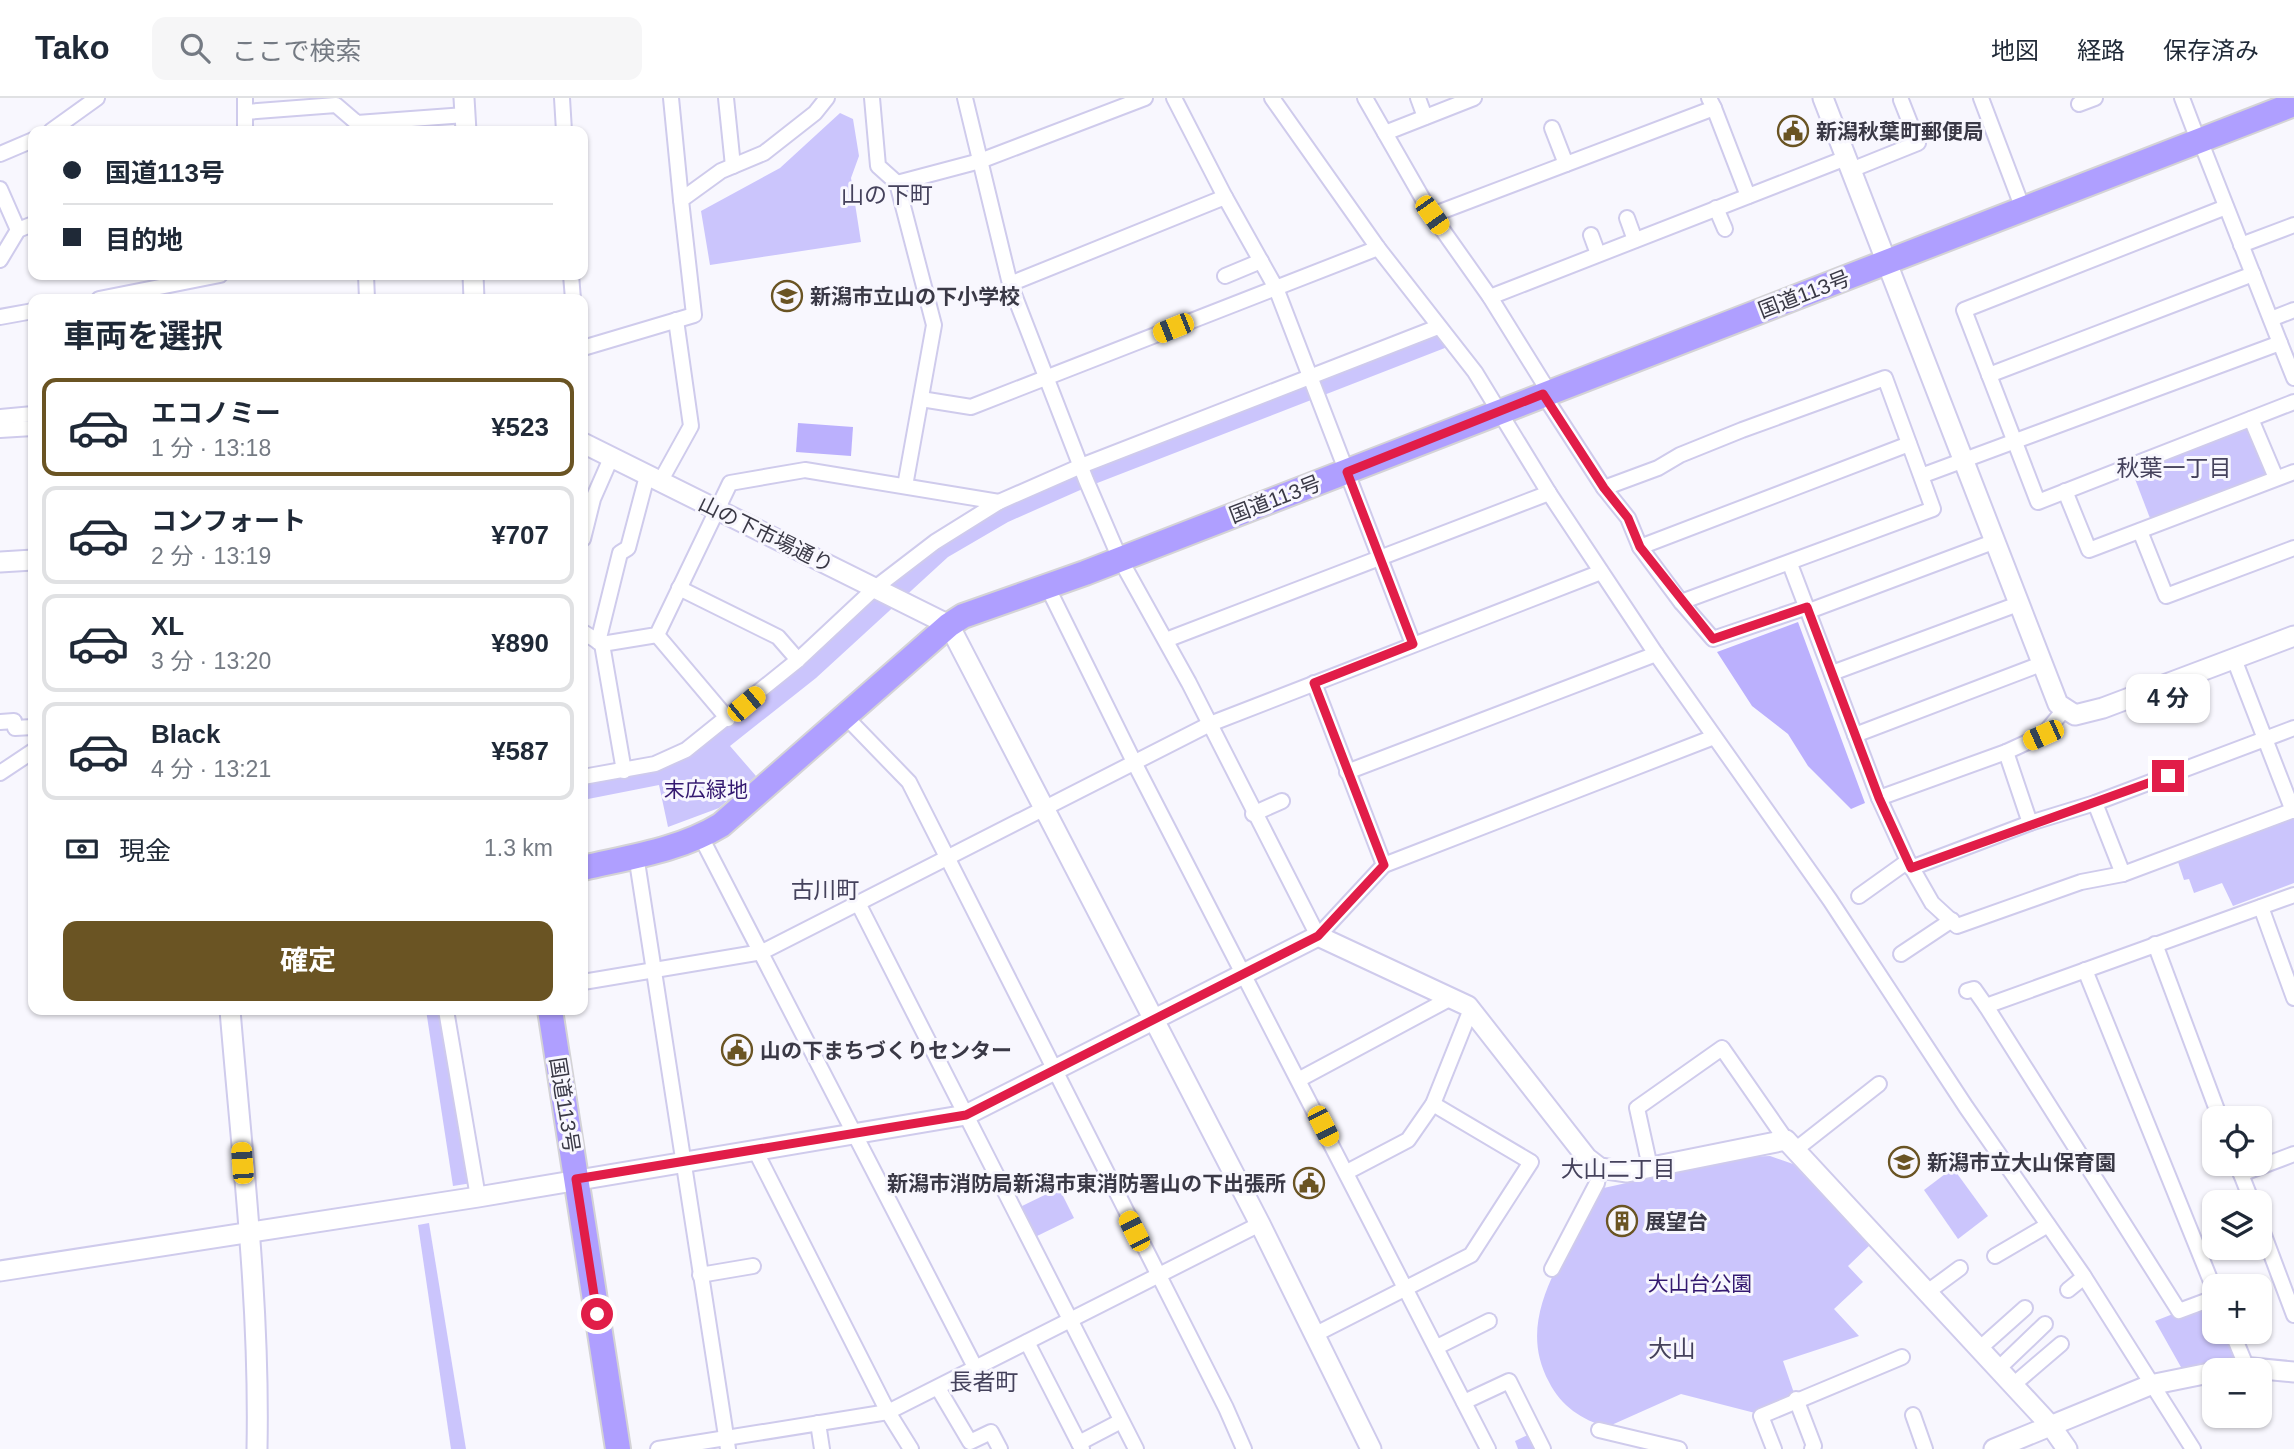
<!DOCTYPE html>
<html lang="ja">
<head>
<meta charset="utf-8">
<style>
  :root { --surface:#fff; --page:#f6f6f7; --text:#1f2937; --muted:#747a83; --line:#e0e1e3; --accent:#6a5423 }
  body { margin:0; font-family:Helvetica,"Noto Sans JP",sans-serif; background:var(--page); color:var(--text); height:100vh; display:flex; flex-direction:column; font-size:26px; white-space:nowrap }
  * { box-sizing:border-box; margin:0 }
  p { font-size:23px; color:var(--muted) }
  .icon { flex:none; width:38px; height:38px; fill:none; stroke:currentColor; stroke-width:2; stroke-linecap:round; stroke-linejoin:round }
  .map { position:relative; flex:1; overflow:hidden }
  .sheet { position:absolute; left:28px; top:196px; width:560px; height:721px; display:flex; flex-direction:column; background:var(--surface); border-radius:14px; box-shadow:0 2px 5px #0004 }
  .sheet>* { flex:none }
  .banner { position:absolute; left:28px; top:28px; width:560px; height:154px; border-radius:14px; box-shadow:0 2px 5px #0004; display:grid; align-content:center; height:154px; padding:0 35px; background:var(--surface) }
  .fabs { position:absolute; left:2202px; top:1008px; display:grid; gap:14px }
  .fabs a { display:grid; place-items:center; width:70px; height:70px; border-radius:14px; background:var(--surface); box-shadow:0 2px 5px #0004; font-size:35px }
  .end { position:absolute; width:32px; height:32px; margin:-16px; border:9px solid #e11d48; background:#fff; box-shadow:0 0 0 4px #fff }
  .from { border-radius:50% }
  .bubble { position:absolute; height:49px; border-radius:14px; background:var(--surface); box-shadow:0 2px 5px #0004; font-size:23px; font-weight:700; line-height:49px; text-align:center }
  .car { position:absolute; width:21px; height:42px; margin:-21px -10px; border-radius:9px; box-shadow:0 0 5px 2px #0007; background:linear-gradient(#f5c518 24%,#345 0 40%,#f5c518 0 76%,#345 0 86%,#f5c518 0) }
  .banner b { display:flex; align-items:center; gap:24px; height:66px; font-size:26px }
  .banner b+b { border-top:2px solid var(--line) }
  .banner i { width:18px; height:18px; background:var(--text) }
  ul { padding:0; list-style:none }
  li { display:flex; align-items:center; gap:21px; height:98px; margin:0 14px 10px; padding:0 21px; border:4px solid var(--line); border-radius:14px }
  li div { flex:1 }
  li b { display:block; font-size:26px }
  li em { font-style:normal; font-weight:700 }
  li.on { border-color:var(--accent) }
  li>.icon { width:63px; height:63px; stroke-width:1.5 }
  h2 { padding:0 35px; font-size:32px; line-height:84px }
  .pay { display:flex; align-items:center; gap:18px; height:77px; padding:0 35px; font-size:26px }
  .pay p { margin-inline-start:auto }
  .cta { display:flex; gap:14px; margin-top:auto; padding:14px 35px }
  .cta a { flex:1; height:80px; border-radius:14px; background:var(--accent); color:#fff; font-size:28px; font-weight:700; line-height:80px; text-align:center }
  header { display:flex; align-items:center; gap:42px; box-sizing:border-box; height:98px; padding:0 35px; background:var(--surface); border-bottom:2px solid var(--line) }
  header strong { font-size:33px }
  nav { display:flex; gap:38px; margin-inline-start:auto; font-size:24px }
  .search { width:490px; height:63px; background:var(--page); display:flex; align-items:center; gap:18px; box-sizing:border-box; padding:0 24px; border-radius:14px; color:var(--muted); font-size:26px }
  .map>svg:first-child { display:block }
  .green { fill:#cbc5fc }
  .water { fill:#bbb0fd }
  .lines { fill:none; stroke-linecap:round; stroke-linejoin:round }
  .street-casing { stroke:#cfcbec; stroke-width:18 }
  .secondary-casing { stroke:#cfcbec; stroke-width:23 }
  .highway-casing { stroke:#d4d3d6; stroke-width:28 }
  .street { stroke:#fff; stroke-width:14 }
  .secondary { stroke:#fff; stroke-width:19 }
  .highway { stroke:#af9fff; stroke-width:24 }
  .route { stroke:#e11d48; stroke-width:9 }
  .labels { text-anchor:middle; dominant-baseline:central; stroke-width:6; stroke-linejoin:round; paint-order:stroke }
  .poi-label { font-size:21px; font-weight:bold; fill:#3a3946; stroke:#f8f7fe; text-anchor:start }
  .street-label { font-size:21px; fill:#3a3946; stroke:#f8f7fe }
  .park-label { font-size:21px; fill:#341970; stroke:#f8f7fe }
  .neighbourhood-label { font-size:23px; fill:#45425c; stroke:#f8f7fe }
  .quarter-label { font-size:24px; fill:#45425c; stroke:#f8f7fe }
</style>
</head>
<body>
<header>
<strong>Tako</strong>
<div class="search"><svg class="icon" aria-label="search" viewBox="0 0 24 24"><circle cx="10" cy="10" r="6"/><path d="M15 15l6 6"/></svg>ここで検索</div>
<nav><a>地図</a><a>経路</a><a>保存済み</a></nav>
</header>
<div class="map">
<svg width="2294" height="1351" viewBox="0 0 2294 1351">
  <rect width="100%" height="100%" fill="#f8f7fe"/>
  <g class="green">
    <polygon points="840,15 853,21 859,58 851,80 861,144 710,167 701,113 780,70"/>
    <polygon points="1438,229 1450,248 1087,389 1008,424 948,459 816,580 730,648 756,678 719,710 668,729 659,687 583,702 583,679 686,652 875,490 999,404"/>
    <polygon points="2251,321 2276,380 2153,428 2130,368"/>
    <polygon points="2294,717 2294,785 2233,808 2222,785 2194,795 2189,781 2184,782 2177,761"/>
    <polygon points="426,912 444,912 472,1085 453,1088"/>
    <path d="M1770,1058L1793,1066L1870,1147L1848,1168L1863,1184L1834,1211L1859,1238L1783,1263L1795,1298L1755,1315L1681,1296L1607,1329C1582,1322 1561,1308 1549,1284C1522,1234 1546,1189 1570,1143C1579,1125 1587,1107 1599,1091L1745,1059Z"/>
    <polygon points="1953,1070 1988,1118 1958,1141 1924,1092"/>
    <polygon points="1059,1090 1074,1120 1035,1139 1020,1109"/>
    <polygon points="429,1125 466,1351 451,1351 418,1127"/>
    <polygon points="2214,1200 2214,1234 2232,1234 2247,1270 2186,1278 2155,1223"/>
    <polygon points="1530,1336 1537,1351 1518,1351 1515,1343"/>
  </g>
  <g class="water">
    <polygon points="798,325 853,329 851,358 796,354"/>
    <polygon points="1798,524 1865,705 1851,711 1808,668 1788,636 1752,608 1717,554"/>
  </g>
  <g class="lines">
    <g class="street-casing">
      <g id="street">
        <polyline points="562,0 564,33"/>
        <polyline points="671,0 681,102"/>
        <polyline points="726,0 733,68"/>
        <polyline points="872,0 878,68 897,85 934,227 905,388"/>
        <polyline points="965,0 1010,186 1086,382 1120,461 1189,585 1318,838 1384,767 1714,639"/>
        <polyline points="1174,0 1225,99"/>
        <polyline points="1272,0 1378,150 1475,274 1549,395 1656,556 1830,802 1966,1009 2083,1177 2193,1351"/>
        <polyline points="1365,0 1432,117 1490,199 1549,294"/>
        <polyline points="1418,0 1425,19"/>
        <polyline points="1981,0 2023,111"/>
        <polyline points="2182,0 2198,42"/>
        <polyline points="2079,6 2095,0"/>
        <polyline points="1714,10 1748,98"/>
        <polyline points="245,14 336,7 357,25 465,17"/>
        <polyline points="1552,30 1566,66"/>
        <polyline points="51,33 97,0"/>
        <polyline points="245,33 245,0"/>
        <polyline points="1385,35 1474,0"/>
        <polyline points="0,56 33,42"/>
        <polyline points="1851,72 1918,45 1901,2"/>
        <polyline points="897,85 980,63 1145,0"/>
        <polyline points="0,91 18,132"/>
        <polyline points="2226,109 1964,212 2038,404 2294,304"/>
        <polyline points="1716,110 1725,131"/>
        <polyline points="1432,117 1714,10 1709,0"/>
        <polyline points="1627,120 1635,142"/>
        <polyline points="1591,137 1598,156"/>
        <polyline points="2241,147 2294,127"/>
        <polyline points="0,162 18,132 33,126"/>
        <polyline points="366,177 367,201"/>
        <polyline points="571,177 573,201"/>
        <polyline points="1225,178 1261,163"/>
        <polyline points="1010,186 1225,99 1276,190 1413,546"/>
        <polyline points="1490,199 1846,60"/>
        <polyline points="99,201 220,177"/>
        <polyline points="0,219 33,213"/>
        <polyline points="2271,221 2294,212"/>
        <polyline points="2280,245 2294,280"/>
        <polyline points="583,250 694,217 681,102 721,73 764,55 815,15 827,0"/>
        <polyline points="1989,277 2253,176"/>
        <polyline points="1543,296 1604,390"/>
        <polyline points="921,301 971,309 1378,150"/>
        <polyline points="0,319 33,316"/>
        <polyline points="2251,321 2276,380"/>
        <polyline points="0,332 33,330"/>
        <polyline points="1921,378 1933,411 1681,504 1640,449 1628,420 1604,390 1658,370 1680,357 1742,332 1885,280 1921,378 2280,245 2200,42"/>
        <polyline points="660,384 691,328 676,222"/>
        <polyline points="2065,393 2089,452 2294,374"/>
        <polyline points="2140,433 2166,498 2294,450"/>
        <polyline points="583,441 593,401 611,360"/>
        <polyline points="1640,449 1909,346"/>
        <polyline points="1790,466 1879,700 1908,763 1932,805 1957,828 2081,784 2123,776 2294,712"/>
        <polyline points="1047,488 1137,670 1488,1351"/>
        <polyline points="679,490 778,539 798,562"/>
        <polyline points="1681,504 1713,541 1807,509"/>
        <polyline points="1809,513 1993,444"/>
        <polyline points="583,534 602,546 657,537 730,385 805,372 999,404"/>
        <polyline points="657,537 728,621"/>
        <polyline points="1166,542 1549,395"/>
        <polyline points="598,544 620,455 628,450 647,378"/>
        <polyline points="602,546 624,673"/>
        <polyline points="2234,561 2293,713"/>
        <polyline points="1832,575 2018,506"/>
        <polyline points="1314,585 1384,767"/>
        <polyline points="2064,612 2043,637 2006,654 2030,725 2095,705 2294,630"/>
        <polyline points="845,618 909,684 1226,1310 1244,1351"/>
        <polyline points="0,624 14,623 15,630 33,629"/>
        <polyline points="1855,637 2041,566"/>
        <polyline points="1347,674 1656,556"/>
        <polyline points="0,675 33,653"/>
        <polyline points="583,679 655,666 686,652 798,562 875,490 935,444 999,404 1081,368 1438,229"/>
        <polyline points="1879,700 2006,654"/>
        <polyline points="2095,705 2123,776"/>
        <polyline points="1253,716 1282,703"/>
        <polyline points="701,739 976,1271"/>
        <polyline points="636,757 728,1351"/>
        <polyline points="1911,770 2030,725"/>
        <polyline points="1859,798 1908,763"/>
        <polyline points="859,807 1136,1351"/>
        <polyline points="2261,809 2294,900"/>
        <polyline points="2155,846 2220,1020"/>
        <polyline points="1901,856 1952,822"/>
        <polyline points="2085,872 2214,1191"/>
        <polyline points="583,884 762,854 1210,626 1601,474"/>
        <polyline points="1967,893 1974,891 1986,908"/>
        <polyline points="446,912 478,1099"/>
        <polyline points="1300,981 1451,900"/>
        <polyline points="755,1052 888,1314 911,1351"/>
        <polyline points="1795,1052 1879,986"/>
        <polyline points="2237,1066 2252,1104"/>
        <polyline points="1650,1069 1637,1010 1722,950 1786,1042"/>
        <polyline points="1347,1074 1408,1042 1433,1006 1471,911"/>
        <polyline points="2241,1076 2294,1056"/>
        <polyline points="2259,1124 2294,1217"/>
        <polyline points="1995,1158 2048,1127"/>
        <polyline points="1552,1171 1597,1085 1600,1070"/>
        <polyline points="700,1177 753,1168"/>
        <polyline points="2068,1192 2084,1179"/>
        <polyline points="1926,1195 1960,1170"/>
        <polyline points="2214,1200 2179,1213 1986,908 2294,797"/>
        <polyline points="2232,1234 2247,1270"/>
        <polyline points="1314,1237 1471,1157 1531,1064 1433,1006"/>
        <polyline points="1027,1244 1082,1351"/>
        <polyline points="1437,1249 1489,1223"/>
        <polyline points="1979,1251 2025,1210"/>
        <polyline points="1998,1271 2045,1226"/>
        <polyline points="2013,1287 2061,1246"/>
        <polyline points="938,1290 970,1344 991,1334 1000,1351"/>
        <polyline points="1796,1301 1814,1348 1812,1351"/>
        <polyline points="1464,1304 1509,1283 1543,1351"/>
        <polyline points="1913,1317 1925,1351"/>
        <polyline points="818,1325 822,1351"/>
        <polyline points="1599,1332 1679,1351"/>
        <polyline points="1079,1345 1121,1323"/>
        <polyline points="658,1351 888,1314 1260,1126"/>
        <polyline points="1774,1351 1761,1318 1902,1259"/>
      </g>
    </g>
    <g class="secondary-casing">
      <g id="secondary">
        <polyline points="464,0 466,33"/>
        <polyline points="1823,0 2058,606 2075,617 2103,610 2294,538"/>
        <polyline points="473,177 474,201"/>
        <polyline points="583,345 949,527 1260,1126 1371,1351"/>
        <polyline points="0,464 33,462"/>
        <path d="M230,912C242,1058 260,1204 257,1351"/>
        <polyline points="0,1173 478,1099 966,1017 1318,838 1468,908 1587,1060 1600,1070 1627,1074 1786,1042 2051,1328 2067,1351"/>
        <polyline points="2223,1272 2242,1269 2294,1274"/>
        <polyline points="1994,1351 2150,1287 2214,1274"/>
      </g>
    </g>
    <g class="highway-casing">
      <g id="highway">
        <path d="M583,770C630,759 680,752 721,727L949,527L963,518L1085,475L2294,6"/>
        <polyline points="550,912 618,1351"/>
      </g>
    </g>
    <use href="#street" class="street"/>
    <use href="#secondary" class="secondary"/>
    <use href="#highway" class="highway"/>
  </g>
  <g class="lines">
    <polyline class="route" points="597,1216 576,1081 966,1017 1318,838 1384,767 1314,585 1413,546 1347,374 1543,296 1604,390 1628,420 1640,449 1713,541 1807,509 1879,700 1911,770 2168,678"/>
  </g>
  <defs>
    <g id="civic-ring" transform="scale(1.575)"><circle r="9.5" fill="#f8f7fe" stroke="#6a5423" stroke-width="1.5"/><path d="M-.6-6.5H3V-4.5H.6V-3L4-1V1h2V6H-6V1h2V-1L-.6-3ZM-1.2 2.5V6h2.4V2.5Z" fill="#6a5423"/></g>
    <g id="school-ring" transform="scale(1.575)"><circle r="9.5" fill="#f8f7fe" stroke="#6a5423" stroke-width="1.5"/><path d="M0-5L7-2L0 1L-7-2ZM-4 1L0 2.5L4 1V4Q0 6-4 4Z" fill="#6a5423"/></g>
    <g id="building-ring" transform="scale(1.575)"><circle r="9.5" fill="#f8f7fe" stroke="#6a5423" stroke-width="1.5"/><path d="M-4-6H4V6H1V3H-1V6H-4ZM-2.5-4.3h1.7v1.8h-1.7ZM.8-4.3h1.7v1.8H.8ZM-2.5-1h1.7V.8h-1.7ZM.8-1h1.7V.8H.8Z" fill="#6a5423"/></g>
  </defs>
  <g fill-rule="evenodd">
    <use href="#civic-ring" x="1793" y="33"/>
    <use href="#school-ring" x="787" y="198"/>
    <use href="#civic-ring" x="737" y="952"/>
    <use href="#school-ring" x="1904" y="1064"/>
    <use href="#civic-ring" x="1309" y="1085"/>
    <use href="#building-ring" x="1622" y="1123"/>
  </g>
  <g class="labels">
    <g class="poi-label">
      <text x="1816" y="33">新潟秋葉町郵便局</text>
      <text x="810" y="198">新潟市立山の下小学校</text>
      <text x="760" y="952">山の下まちづくりセンター</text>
      <text x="1927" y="1064">新潟市立大山保育園</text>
      <text x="1286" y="1085" text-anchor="end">新潟市消防局新潟市東消防署山の下出張所</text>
      <text x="1645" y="1123">展望台</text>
    </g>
    <g class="street-label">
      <text transform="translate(1804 196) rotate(-21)">国道113号</text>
      <text transform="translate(1275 401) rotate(-21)">国道113号</text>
      <text transform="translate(766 436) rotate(26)">山の下市場通り</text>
      <text transform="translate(565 1007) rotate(81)">国道113号</text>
    </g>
    <g class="park-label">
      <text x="706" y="691">末広緑地</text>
      <text x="1700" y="1185">大山台公園</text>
    </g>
    <g class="neighbourhood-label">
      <text x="887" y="97">山の下町</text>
      <text x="2174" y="370">秋葉一丁目</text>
      <text x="825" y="792">古川町</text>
      <text x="1618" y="1071">大山二丁目</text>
      <text x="984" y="1284">長者町</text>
    </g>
    <g class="quarter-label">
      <text x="1672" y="1250">大山</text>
    </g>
  </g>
</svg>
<div class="fabs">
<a><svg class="icon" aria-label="locate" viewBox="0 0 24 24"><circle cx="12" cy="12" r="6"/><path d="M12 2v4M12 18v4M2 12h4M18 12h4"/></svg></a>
<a><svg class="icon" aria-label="layers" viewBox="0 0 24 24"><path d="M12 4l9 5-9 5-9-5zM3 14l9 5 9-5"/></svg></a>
<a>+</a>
<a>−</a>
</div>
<i class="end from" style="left:597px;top:1216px"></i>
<i class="end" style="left:2168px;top:678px"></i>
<div class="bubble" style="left:2126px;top:576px;width:84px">4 分</div>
<i class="car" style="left:1432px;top:117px;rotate:145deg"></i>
<i class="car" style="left:1173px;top:230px;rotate:248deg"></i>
<i class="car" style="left:746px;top:606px;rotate:50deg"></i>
<i class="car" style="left:2043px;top:637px;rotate:246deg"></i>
<i class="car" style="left:1323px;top:1028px;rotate:153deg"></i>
<i class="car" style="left:242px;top:1065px;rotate:356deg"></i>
<i class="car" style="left:1134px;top:1133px;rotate:333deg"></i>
<div class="banner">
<b><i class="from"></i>国道113号</b>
<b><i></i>目的地</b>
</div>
<section class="sheet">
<h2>車両を選択</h2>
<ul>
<li class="on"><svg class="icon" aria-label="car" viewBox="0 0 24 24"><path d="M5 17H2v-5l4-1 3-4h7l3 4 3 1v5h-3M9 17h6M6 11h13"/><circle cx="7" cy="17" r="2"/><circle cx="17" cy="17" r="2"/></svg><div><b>エコノミー</b><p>1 分 · 13:18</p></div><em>¥523</em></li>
<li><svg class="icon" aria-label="car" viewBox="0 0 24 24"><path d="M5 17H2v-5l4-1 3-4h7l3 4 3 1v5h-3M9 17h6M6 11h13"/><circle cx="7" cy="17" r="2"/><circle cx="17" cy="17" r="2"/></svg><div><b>コンフォート</b><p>2 分 · 13:19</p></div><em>¥707</em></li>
<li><svg class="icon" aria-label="car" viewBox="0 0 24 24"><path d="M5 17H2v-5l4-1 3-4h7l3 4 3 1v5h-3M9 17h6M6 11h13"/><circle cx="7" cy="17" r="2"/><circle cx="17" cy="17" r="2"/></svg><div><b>XL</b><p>3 分 · 13:20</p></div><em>¥890</em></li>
<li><svg class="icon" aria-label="car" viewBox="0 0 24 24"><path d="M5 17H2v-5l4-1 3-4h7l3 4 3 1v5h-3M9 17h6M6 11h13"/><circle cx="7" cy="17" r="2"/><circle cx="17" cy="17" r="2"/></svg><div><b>Black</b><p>4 分 · 13:21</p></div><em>¥587</em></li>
</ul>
<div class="pay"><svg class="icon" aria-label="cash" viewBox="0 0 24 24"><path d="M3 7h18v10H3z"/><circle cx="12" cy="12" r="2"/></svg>現金<p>1.3 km</p></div>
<div class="cta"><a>確定</a></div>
</section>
</div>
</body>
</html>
